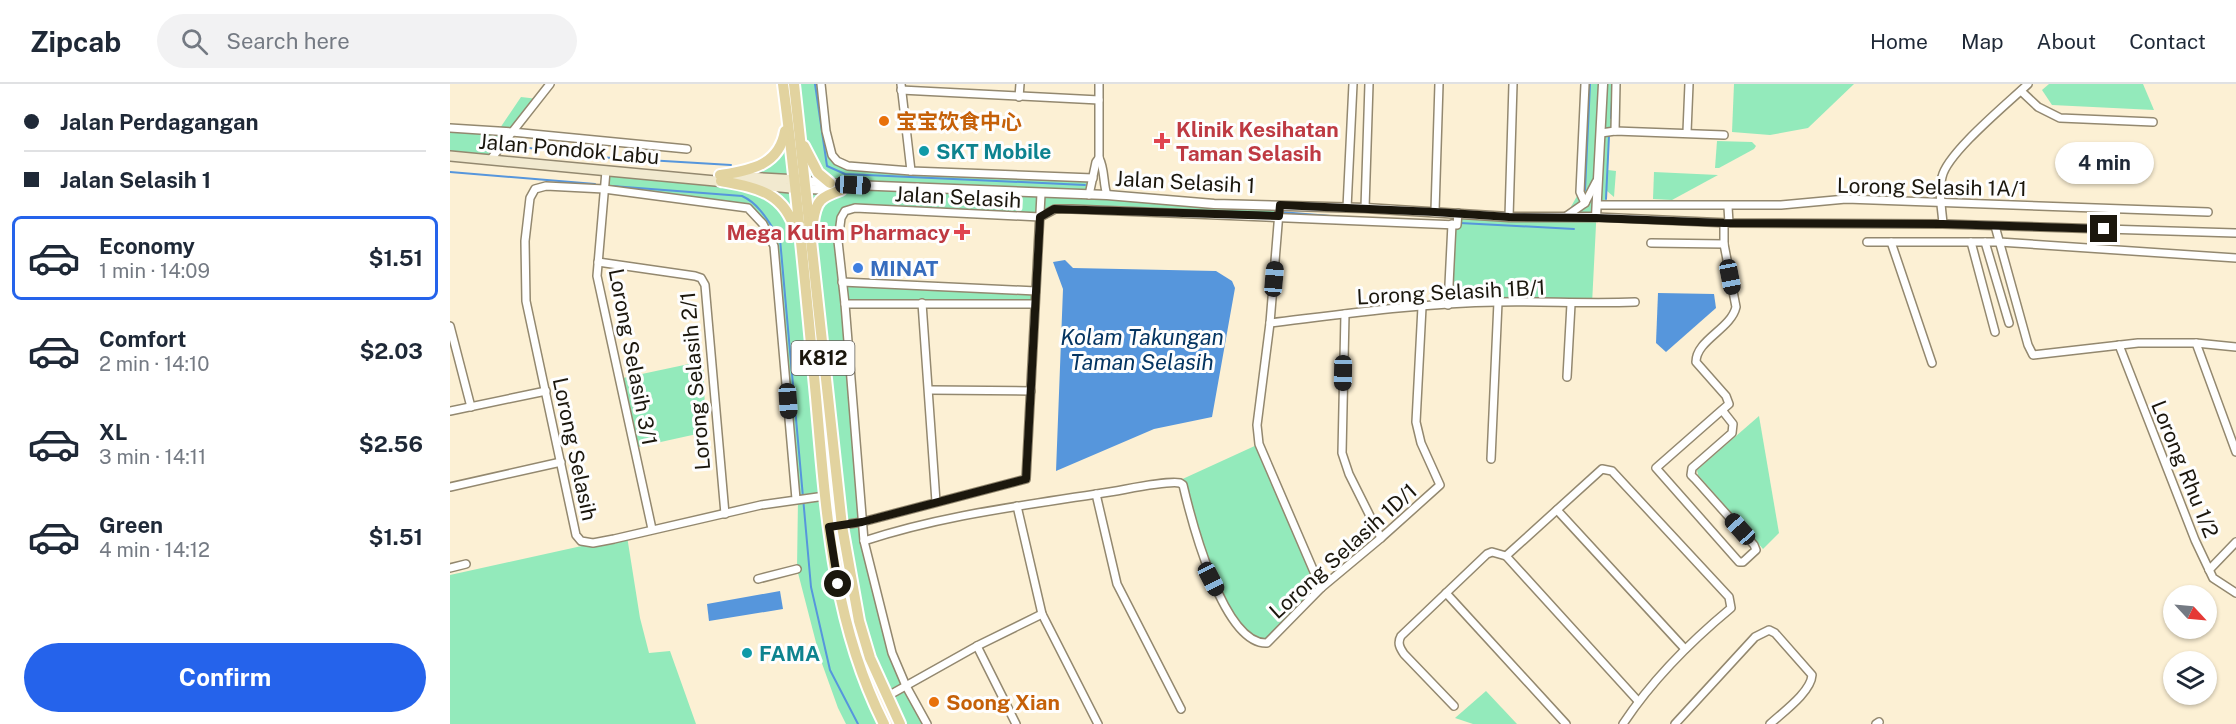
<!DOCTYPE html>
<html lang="en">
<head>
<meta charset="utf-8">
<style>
  :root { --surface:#fff; --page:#f2f2f3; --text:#1f2937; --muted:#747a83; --line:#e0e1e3; --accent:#2563eb }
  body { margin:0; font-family:"Public Sans","Noto Sans SC",sans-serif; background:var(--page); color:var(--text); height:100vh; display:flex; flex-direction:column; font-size:22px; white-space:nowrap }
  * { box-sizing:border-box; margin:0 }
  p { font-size:20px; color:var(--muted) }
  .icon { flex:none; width:33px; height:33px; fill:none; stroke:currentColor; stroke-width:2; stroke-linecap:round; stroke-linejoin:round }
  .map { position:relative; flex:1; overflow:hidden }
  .drawer { display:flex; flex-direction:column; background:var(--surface); width:450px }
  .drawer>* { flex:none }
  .top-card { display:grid; align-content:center; height:132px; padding:0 24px; background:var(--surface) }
  .needle { width:39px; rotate:116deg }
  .buttons { position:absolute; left:1713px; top:501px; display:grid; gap:12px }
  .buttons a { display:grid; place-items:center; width:54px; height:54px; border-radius:50%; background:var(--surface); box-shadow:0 2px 4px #0004; font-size:30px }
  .end { position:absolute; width:27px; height:27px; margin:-14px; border:8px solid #1b170d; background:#fff; box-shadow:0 0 0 3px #fff }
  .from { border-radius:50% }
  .bubble { position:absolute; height:42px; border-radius:21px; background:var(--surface); box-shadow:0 2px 4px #0004; font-size:20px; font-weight:700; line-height:42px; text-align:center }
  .car { position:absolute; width:18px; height:36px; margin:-18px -9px; border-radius:8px; box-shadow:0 0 4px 2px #0007; background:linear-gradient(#222 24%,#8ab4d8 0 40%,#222 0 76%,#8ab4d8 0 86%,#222 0) }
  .top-card b { display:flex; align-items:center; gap:21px; height:57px; font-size:22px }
  .top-card b+b { border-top:2px solid var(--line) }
  .top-card i { width:15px; height:15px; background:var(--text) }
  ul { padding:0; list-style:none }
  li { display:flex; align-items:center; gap:18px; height:84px; margin:0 12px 9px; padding:0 12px; border:3px solid transparent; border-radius:9px }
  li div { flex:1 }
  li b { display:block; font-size:22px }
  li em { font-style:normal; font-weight:700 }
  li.active { border-color:var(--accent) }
  li>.icon { width:54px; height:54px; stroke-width:1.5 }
  .action { display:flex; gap:12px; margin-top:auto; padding:12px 24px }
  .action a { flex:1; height:69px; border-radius:36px; background:var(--accent); color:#fff; font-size:24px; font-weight:700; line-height:69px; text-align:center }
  header { display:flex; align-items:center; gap:36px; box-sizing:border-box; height:84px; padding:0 30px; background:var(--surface); border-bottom:2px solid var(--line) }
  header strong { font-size:28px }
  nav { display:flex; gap:33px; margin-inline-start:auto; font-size:21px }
  .search { width:420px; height:54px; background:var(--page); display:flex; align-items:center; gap:15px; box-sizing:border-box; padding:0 21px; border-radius:33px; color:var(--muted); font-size:22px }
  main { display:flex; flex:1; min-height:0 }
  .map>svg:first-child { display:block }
  .green { fill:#93eabb }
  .water { fill:#5696dc }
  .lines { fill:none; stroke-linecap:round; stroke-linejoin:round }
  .stream { stroke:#5696dc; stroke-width:2 }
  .minor-casing { stroke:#93886f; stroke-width:10 }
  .tertiary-casing { stroke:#93886f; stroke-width:11 }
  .secondary-casing { stroke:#93886f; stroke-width:12 }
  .primary-casing { stroke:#fff; stroke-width:14 }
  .minor { stroke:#fff; stroke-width:7 }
  .tertiary { stroke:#fff; stroke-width:8 }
  .secondary { stroke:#f1e9cf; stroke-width:9 }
  .primary { stroke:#e2d39f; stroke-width:10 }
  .route { stroke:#1b170d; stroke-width:8 }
  .food-dot { fill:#e8710a; stroke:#fefefe; stroke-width:2 }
  .health-dot { fill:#e0444e; stroke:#fefefe; stroke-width:2 }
  .culture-dot { fill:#0f9aa8; stroke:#fefefe; stroke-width:2 }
  .shop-dot { fill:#3f7fe0; stroke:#fefefe; stroke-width:2 }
  .labels { text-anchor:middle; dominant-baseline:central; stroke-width:6; stroke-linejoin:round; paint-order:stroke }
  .shield { fill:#fefefe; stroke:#5f5c55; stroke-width:1.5 }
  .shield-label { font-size:20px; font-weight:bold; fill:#1b170d }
  .food-label { font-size:21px; font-weight:bold; fill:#c56008; stroke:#fefefe; text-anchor:start }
  .health-label { font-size:21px; font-weight:bold; fill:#be3a42; stroke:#fefefe; text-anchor:start }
  .street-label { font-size:21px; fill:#1b170d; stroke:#fefefe }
  .culture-label { font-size:21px; font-weight:bold; fill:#0d838f; stroke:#fefefe; text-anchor:start }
  .shop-label { font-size:21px; font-weight:bold; fill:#366cbe; stroke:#fefefe; text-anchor:start }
  .water-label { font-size:22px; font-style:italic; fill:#043461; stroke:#fefefe }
</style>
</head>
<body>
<header>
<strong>Zipcab</strong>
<div class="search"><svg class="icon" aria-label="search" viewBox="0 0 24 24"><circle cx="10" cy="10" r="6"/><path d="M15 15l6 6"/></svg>Search here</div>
<nav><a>Home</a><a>Map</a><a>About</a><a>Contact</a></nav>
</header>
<main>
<section class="drawer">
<div class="top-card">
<b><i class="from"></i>Jalan Perdagangan</b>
<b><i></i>Jalan Selasih 1</b>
</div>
<ul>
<li class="active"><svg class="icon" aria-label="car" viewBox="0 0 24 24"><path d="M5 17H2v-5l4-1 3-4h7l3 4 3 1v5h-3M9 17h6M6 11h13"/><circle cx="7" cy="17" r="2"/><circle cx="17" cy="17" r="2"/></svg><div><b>Economy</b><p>1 min · 14:09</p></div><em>$1.51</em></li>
<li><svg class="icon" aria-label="car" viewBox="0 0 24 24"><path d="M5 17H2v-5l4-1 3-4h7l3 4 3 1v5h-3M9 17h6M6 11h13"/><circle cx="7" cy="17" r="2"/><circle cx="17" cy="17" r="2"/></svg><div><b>Comfort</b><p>2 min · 14:10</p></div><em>$2.03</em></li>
<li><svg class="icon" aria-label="car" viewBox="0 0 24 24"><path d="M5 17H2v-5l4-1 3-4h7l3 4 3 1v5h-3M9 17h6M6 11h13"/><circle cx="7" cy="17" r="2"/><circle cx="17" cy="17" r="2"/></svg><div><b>XL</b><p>3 min · 14:11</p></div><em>$2.56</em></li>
<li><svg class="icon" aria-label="car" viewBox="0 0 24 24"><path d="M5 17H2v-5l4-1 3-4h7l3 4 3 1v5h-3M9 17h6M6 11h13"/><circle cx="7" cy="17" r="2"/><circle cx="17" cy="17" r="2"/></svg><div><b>Green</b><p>4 min · 14:12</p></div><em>$1.51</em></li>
</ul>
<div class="action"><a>Confirm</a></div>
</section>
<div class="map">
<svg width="1786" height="640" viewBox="0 0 1786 640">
  <rect width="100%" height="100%" fill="#fcf0d4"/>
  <g class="green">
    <polygon points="344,0 371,0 382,71 398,82 643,94 639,110 830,121 829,131 605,125 590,133 405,124 395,127 388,157 393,198 586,207 585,220 395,220 414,457 442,569 477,640 450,640 420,574 392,442"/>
    <polygon points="1135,0 1166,0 1164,52 1159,52 1158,86 1166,87 1164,113 1157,107 1156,115 1147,121 1142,220 998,221 1002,140 1007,140 1008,129 1115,133 1130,107"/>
    <polygon points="1284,0 1404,0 1358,44 1320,51 1282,48"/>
    <polygon points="1599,0 1693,0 1704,26 1602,21 1592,6"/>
    <polygon points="71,13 88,15 41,75 0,72 0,44 48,47"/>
    <polygon points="335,47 344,96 270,91 315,79"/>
    <polygon points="1267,57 1302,58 1306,62 1304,65 1269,84 1265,84"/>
    <polygon points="156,87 345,105 375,412 397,546 434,640 396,640 388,624 370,574 347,485 348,415 324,162 313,141 297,124 154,105"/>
    <polygon points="1204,88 1268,91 1222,116 1203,115"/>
    <polygon points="253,277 256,348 188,363 173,294"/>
    <polygon points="1309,332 1329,449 1313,465 1248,391 1247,386"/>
    <polygon points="809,360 871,504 817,559 795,551 761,495 733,401 726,398"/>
    <polygon points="177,452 190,534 199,569 220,567 246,640 0,640 0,491"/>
    <polygon points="1036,607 1067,640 1023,640 1005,634"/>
  </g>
  <g class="water">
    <polygon points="615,176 623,184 766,187 782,197 785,204 762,333 704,345 606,387 613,205 603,178"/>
    <polygon points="1208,209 1264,210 1266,224 1216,268 1206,259"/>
    <polygon points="330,507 333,525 259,537 257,520"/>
  </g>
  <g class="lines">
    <g class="stream">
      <polyline points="365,0 377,82 395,90 635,101"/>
      <polyline points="1161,34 1163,0"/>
      <polyline points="79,64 147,73 281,81"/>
      <polyline points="0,88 145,100"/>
      <path d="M162,102L292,112C310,120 319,139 330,155L361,503L380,586L408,640"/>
      <polyline points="1135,106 1140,0"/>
      <polyline points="1156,115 1159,52"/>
      <polyline points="830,128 893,133"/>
      <polyline points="1010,139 1124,145"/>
    </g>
    <g class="minor-casing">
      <g id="minor">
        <polyline points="371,0 376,47 382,71 387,77 398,82 461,87 643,94"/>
        <polyline points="451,0 461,87"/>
        <path d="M649,0V74C655,85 653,100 657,111"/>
        <polyline points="1135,0 1130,108 1135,119"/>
        <polyline points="451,6 649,16"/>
        <polyline points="1571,7 1588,23 1610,34 1703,38"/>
        <polyline points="569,13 570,0"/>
        <polyline points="0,44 62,48 237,65"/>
        <polyline points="1165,47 1166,0"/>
        <polyline points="1237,48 1239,0"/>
        <polyline points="1151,49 1165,47 1274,51"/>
        <polyline points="41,75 100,0"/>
        <polyline points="156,87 147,192 202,445"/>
        <polyline points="639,111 646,78 649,74"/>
        <polyline points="1147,121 1331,121 1396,115 1758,128"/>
        <polyline points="1278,123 1279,139"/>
        <polyline points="897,124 903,0"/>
        <polyline points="915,124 919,0"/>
        <polyline points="985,127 989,0"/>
        <polyline points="829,128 820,239 807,341 809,360 871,504"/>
        <polyline points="1059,133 1063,0"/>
        <polyline points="1115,133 1135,119 1146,98"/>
        <polyline points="1146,133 1279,139 1493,140 1785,149"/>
        <path d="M1493,140C1492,125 1488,108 1492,93C1497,69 1558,19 1578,0"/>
        <polyline points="1545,142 1578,261 1583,271 1688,259 1746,259 1786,263"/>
        <polyline points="1417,158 1549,158 1786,174"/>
        <polyline points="1441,158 1482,279"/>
        <polyline points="1521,158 1545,248"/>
        <polyline points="1535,158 1559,239"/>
        <polyline points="1201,159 1274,160"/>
        <polyline points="148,178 245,192 251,194 255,201 275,430"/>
        <polyline points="392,198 586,207"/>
        <polyline points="472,219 486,418"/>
        <polyline points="395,220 585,220"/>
        <polyline points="998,221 1002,140"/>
        <polyline points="895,230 892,369 899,390 931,454"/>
        <path d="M820,239C895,230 972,219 1047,218C1093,217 1139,220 1185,218"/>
        <polyline points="0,242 21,323"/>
        <polyline points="1746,259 1786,368"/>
        <polyline points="1669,261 1745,456 1763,494 1786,509"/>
        <polyline points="1117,293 1121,220"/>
        <polyline points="480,306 581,307"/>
        <path d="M1272,326L1206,384L1289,478H1293L1306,466L1304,461L1245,395L1241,391L1242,384L1282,349L1283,340L1272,326L1279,320L1276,312L1246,278C1246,256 1281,245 1286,223L1274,160V139"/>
        <polyline points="0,327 96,307"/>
        <polyline points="1041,375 1048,218"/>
        <polyline points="0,403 111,378"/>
        <polyline points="646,410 667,500 731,625"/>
        <polyline points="346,415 324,162 313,140 298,124 154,105 96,102 85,105 80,114 75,157 76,217 126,451 131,457 143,459 164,455 311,421 375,412"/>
        <polyline points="567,422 592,530 648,640"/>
        <polyline points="1107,426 1235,565"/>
        <polyline points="379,443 412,438 576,395 591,110"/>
        <path d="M414,457C493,431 571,422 653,409C670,407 716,396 730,399L733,401C741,435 773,561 817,559L871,504L931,454L990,401L971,359L966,338L972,223"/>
        <path d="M1056,472L1152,385L1162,387L1279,513L1281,524C1240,558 1202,596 1173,640"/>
        <polyline points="0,484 16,480"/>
        <polyline points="1759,486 1786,458"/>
        <polyline points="308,495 347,485"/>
        <polyline points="996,509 1116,640"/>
        <polyline points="527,562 566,640"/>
        <polyline points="436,613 527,562 592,530"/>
        <path d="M1004,622L954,570C950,564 947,559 951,552L1037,470L1042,468L1056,472L1188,617"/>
        <polyline points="477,640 456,602 442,569 414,457 395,220 388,157 391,134 395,127 405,124 590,133 605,125 622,125 1007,141 1008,129"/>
        <path d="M1225,640L1305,553L1319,546L1325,549L1362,591C1361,608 1333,628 1320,640"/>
        <polyline points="1426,640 1429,638"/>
      </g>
    </g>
    <g class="tertiary-casing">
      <g id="tertiary">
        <polyline points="355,97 403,101 657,111 764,120 915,124 1059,133 1146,133 1153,0"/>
        <polyline points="356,105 388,106"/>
      </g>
    </g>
    <g class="secondary-casing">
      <g id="secondary">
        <polyline points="0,72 276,98"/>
        <polyline points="279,92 349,96"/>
        <polyline points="299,100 351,105"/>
      </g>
    </g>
    <g class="primary-casing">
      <g id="primary">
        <path d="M333,0C347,104 356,208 366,313C376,426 382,537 434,640"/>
        <polyline points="344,0 392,442 409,537 420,574 450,640"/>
        <polyline points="354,62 368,89 380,99"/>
        <path d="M270,91C300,86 329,82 335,47"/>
        <path d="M271,97C308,104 334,108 346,148"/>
        <path d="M363,138C366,116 371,113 391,106"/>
      </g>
    </g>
    <use href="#minor" class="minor"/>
    <use href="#tertiary" class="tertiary"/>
    <use href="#secondary" class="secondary"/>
    <use href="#primary" class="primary"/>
  </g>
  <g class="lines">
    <polyline class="route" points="388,500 379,443 412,438 576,395 590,133 604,125 829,132 830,121 985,128 1059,133 1146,134 1274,139 1493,140 1654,145"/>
  </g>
  <g class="food-dot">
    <circle cx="434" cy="37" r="6"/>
    <circle cx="484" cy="618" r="6"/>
  </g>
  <g class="health-dot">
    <path d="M709 48h6v6h6v6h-6v6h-6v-6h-6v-6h6z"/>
    <path d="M509 139h6v6h6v6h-6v6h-6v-6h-6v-6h6z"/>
  </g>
  <g class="culture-dot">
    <circle cx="474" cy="67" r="6"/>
    <circle cx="297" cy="569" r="6"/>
  </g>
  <circle class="shop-dot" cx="408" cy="184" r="6"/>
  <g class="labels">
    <rect class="shield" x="341.5" y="257" width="63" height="34" rx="4.5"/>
    <g class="shield-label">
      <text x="373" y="274">K812</text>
    </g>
    <g class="food-label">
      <text x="446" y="37">宝宝饮食中心</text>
      <text x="496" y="618">Soong Xian</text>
    </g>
    <g class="health-label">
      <text x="726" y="45">Klinik Kesihatan<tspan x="726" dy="24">Taman Selasih</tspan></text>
      <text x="500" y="148" text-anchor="end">Mega Kulim Pharmacy</text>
    </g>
    <g class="street-label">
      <text transform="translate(119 65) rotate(5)">Jalan Pondok Labu</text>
      <text transform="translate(735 98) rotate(3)">Jalan Selasih 1</text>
      <text transform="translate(1482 103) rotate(1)">Lorong Selasih 1A/1</text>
      <text transform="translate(508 113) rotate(3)">Jalan Selasih</text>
      <text transform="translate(1001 208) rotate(-3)">Lorong Selasih 1B/1</text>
      <text transform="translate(183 273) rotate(79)">Lorong Selasih 3/1</text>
      <text transform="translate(245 297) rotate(-95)">Lorong Selasih 2/1</text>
      <text transform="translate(125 365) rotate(78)">Lorong Selasih</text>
      <text transform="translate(1735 385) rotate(68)">Lorong Rhu 1/2</text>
      <text transform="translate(893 467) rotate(-42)">Lorong Selasih 1D/1</text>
    </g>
    <g class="culture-label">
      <text x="486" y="67">SKT Mobile</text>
      <text x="309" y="569">FAMA</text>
    </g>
    <g class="shop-label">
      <text x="420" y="184">MINAT</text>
    </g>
    <g class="water-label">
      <text x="692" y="253">Kolam Takungan<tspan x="692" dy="25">Taman Selasih</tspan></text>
    </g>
  </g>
</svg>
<div class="buttons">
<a><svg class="needle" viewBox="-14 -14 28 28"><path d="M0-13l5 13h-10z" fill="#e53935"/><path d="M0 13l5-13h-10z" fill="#747a83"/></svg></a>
<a><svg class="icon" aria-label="layers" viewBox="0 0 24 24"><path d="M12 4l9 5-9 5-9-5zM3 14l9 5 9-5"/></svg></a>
</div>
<i class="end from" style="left:388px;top:500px"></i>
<i class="end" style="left:1654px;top:145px"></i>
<div class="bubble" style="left:1605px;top:58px;width:99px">4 min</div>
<i class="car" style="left:403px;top:101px;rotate:93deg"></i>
<i class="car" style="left:1280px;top:193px;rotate:169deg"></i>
<i class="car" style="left:824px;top:195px;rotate:5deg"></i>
<i class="car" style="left:893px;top:289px;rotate:181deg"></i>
<i class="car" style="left:338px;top:317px;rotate:176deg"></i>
<i class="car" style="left:1290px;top:445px;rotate:318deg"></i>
<i class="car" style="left:761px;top:495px;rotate:153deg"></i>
</div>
</main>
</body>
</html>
